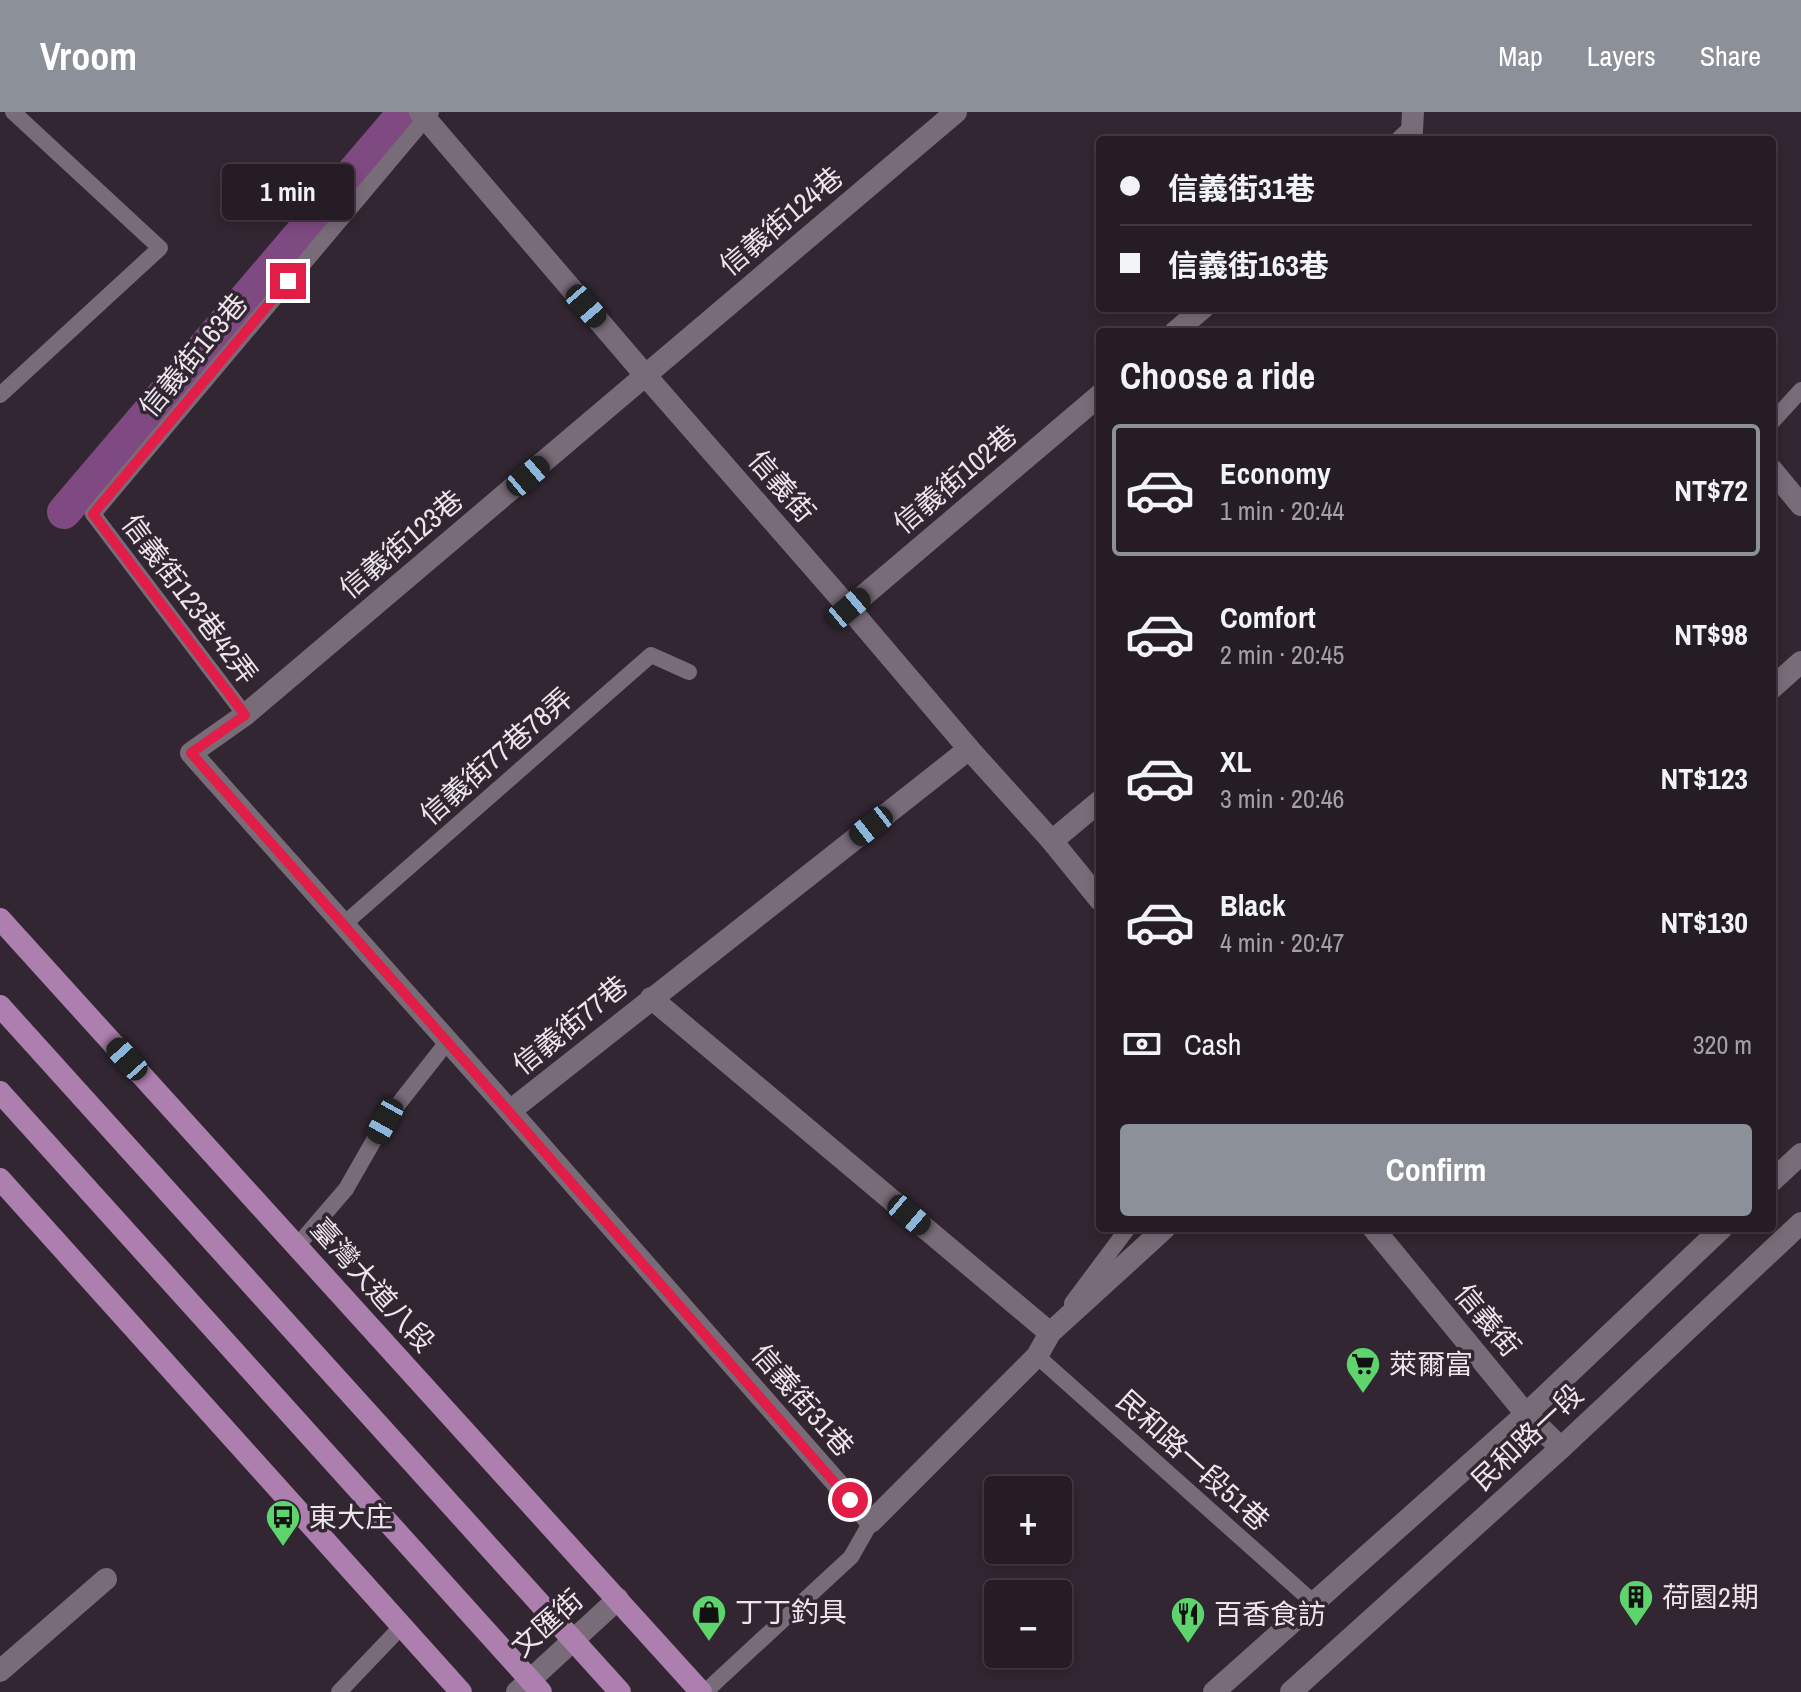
<!DOCTYPE html>
<html lang="en">
<head>
<meta charset="utf-8">
<style>
  :root { --surface:#251c25; --page:#2d252d; --text:#f1f3f6; --muted:#a3a1a7; --line:#423a42; --accent:#8c9099 }
  body { margin:0; font-family:"Archivo Narrow","Noto Sans TC",sans-serif; background:var(--page); color:var(--text); height:100vh; display:flex; flex-direction:column; font-size:30px; white-space:nowrap }
  * { box-sizing:border-box; margin:0 }
  p { font-size:26px; color:var(--muted) }
  .icon { flex:none; width:44px; height:44px; fill:none; stroke:currentColor; stroke-width:2; stroke-linecap:round; stroke-linejoin:round }
  .map { position:relative; flex:1; overflow:hidden }
  .sheet { position:absolute; left:1096px; top:216px; width:680px; height:904px; display:flex; flex-direction:column; background:var(--surface); border-radius:8px; box-shadow:0 4px 12px #0003,0 0 0 2px var(--line) }
  .sheet>* { flex:none }
  .banner { position:absolute; left:1096px; top:24px; width:680px; height:176px; border-radius:8px; box-shadow:0 4px 12px #0003,0 0 0 2px var(--line); display:grid; align-content:center; height:176px; padding:0 24px; background:var(--surface) }
  .fabs { position:absolute; left:984px; top:1364px; display:grid; gap:16px }
  .fabs a { display:grid; place-items:center; width:88px; height:88px; border-radius:8px; background:var(--surface); box-shadow:0 4px 12px #0003,0 0 0 2px var(--line); font-size:40px }
  .end { position:absolute; width:36px; height:36px; margin:-18px; border:10px solid #e11d48; background:#fff; box-shadow:0 0 0 4px #fff }
  .from { border-radius:50% }
  .bubble { position:absolute; height:56px; border-radius:8px; background:var(--surface); box-shadow:0 4px 12px #0003,0 0 0 2px var(--line); font-size:26px; font-weight:800; line-height:56px; text-align:center }
  .car { position:absolute; width:24px; height:48px; margin:-24px -12px; border-radius:10px; box-shadow:0 0 6px 2px #0007; background:linear-gradient(#222 24%,#8ab4d8 0 40%,#222 0 76%,#8ab4d8 0 86%,#222 0) }
  .banner b { display:flex; align-items:center; gap:28px; height:76px; font-size:30px }
  .banner b+b { border-top:2px solid var(--line) }
  .banner i { width:20px; height:20px; background:var(--text) }
  ul { padding:0; list-style:none }
  li { display:flex; align-items:center; gap:24px; height:132px; margin:0 16px 12px; padding:0 8px; border:4px solid transparent; border-radius:8px }
  li div { flex:1 }
  li b { display:block; font-size:30px }
  li em { font-style:normal; font-weight:800 }
  li.selected { border-color:var(--accent) }
  li>.icon { width:72px; height:72px; stroke-width:1.5 }
  h2 { padding:0 24px; font-size:36px; line-height:96px }
  .pay { display:flex; align-items:center; gap:20px; height:88px; padding:0 24px; font-size:30px }
  .pay p { margin-inline-start:auto }
  .action { display:flex; gap:16px; margin-top:auto; padding:16px 24px }
  .action a { flex:1; height:92px; border-radius:8px; background:var(--accent); color:#fff; font-size:32px; font-weight:800; line-height:92px; text-align:center }
  header { display:flex; align-items:center; gap:48px; box-sizing:border-box; height:112px; padding:0 40px; background:var(--accent); color:#fff }
  header strong { font-size:38px }
  nav { display:flex; gap:44px; margin-inline-start:auto; font-size:28px }
  .map>svg:first-child { display:block }
  .lines { fill:none; stroke-linecap:round; stroke-linejoin:round }
  .canal { stroke:#7f4981; stroke-width:34 }
  .service { stroke:#796c79; stroke-width:16 }
  .minor { stroke:#796c79; stroke-width:22 }
  .tertiary { stroke:#796c79; stroke-width:22 }
  .primary { stroke:#ad7fae; stroke-width:22 }
  .route { stroke:#e11d48; stroke-width:10 }
  .labels { text-anchor:middle; dominant-baseline:central; stroke-width:7; stroke-linejoin:round; paint-order:stroke }
  .street-label { font-size:28px; fill:#ece5ec; stroke:#312631 }
  .poi-label { font-size:28px; fill:#ece5ec; stroke:#312631; text-anchor:start }
</style>
</head>
<body>
<header>
<strong>Vroom</strong>
<nav><a>Map</a><a>Layers</a><a>Share</a></nav>
</header>
<div class="map">
<svg width="1801" height="1580" viewBox="0 0 1801 1580">
  <rect width="100%" height="100%" fill="#312631"/>
  <g class="lines">
    <polyline class="canal" points="64,400 405,0"/>
    <g class="service">
      <polyline points="0,283 160,136 13,0"/>
      <polyline points="1772,310 1801,278"/>
      <polyline points="245,603 93,402 431,0"/>
      <polyline points="344,812 651,543 689,560"/>
      <polyline points="297,1134 346,1077 385,1009 448,929"/>
      <polyline points="1072,1191 1128,1116"/>
      <polyline points="1037,1244 1314,1491"/>
      <polyline points="339,1580 402,1514"/>
      <polyline points="705,1580 851,1445 871,1410"/>
    </g>
    <g class="minor">
      <polyline points="420,0 646,264 849,496 969,637 1052,729 1100,788"/>
      <polyline points="956,0 245,603 191,641 510,999 871,1410 1037,1244 1050,1221 1165,1116"/>
      <polyline points="1402,28 1412,19 1413,0"/>
      <polyline points="1175,220 1203,196"/>
      <polyline points="1772,358 1801,393"/>
      <polyline points="849,496 1100,283"/>
      <polyline points="1772,576 1801,550"/>
      <polyline points="1052,729 1100,689"/>
      <polyline points="651,886 1050,1221"/>
      <polyline points="510,999 969,637"/>
      <polyline points="1373,1116 1526,1302 1561,1336"/>
      <polyline points="0,1559 106,1467"/>
      <polyline points="517,1580 618,1487"/>
    </g>
    <g class="tertiary">
      <polyline points="1772,1069 1801,1042"/>
      <polyline points="1214,1580 1526,1302 1722,1116"/>
      <polyline points="1291,1580 1561,1336 1801,1111"/>
    </g>
    <g class="primary">
      <polyline points="0,807 701,1580"/>
      <polyline points="0,894 620,1580"/>
      <polyline points="0,980 541,1580"/>
      <polyline points="0,1067 461,1580"/>
    </g>
  </g>
  <g class="lines">
    <polyline class="route" points="288,169 93,402 245,603 191,641 468,953 850,1388"/>
  </g>
  <defs>
    <g id="supermarket-pin" transform="scale(1.8)"><path d="M0 17L-7.5 6A9.5 9.5 0 1 1 7.5 6Z" fill="#5ed56c" stroke="#312631"/><path d="M-6-5.5h2.5l.6 2H6L4.5 2H-2.5L-4.4-4H-6ZM-1.5 3.2a1.3 1.3 0 1 0 .1 0ZM3 3.2a1.3 1.3 0 1 0 .1 0Z" fill="#111"/></g>
    <g id="bus-pin" transform="scale(1.8)"><path d="M0 17L-7.5 6A9.5 9.5 0 1 1 7.5 6Z" fill="#5ed56c" stroke="#312631"/><path d="M-5-6H5V4H4V6H2V4H-2V6H-4V4H-5ZM-3.5-4V0h7V-4ZM-3.5 1.2v1.5H-2V1.2ZM2 1.2v1.5H3.5V1.2Z" fill="#111"/></g>
    <g id="building-pin" transform="scale(1.8)"><path d="M0 17L-7.5 6A9.5 9.5 0 1 1 7.5 6Z" fill="#5ed56c" stroke="#312631"/><path d="M-4-6H4V6H1V3H-1V6H-4ZM-2.5-4.3h1.7v1.8h-1.7ZM.8-4.3h1.7v1.8H.8ZM-2.5-1h1.7V.8h-1.7ZM.8-1h1.7V.8H.8Z" fill="#111"/></g>
    <g id="shop-pin" transform="scale(1.8)"><path d="M0 17L-7.5 6A9.5 9.5 0 1 1 7.5 6Z" fill="#5ed56c" stroke="#312631"/><path d="M-5-2.5h2.3a2.7 3.5 0 0 1 5.4 0H5L5.5 6h-11ZM-1.5-2.5h3a1.5 2.3 0 0 0-3 0Z" fill="#111"/></g>
    <g id="restaurant-pin" transform="scale(1.8)"><path d="M0 17L-7.5 6A9.5 9.5 0 1 1 7.5 6Z" fill="#5ed56c" stroke="#312631"/><path d="M-5-6h1v4h1v-4h1v4h1v-4h1v5L-1.5 .5V6h-2V.5L-5-1ZM5-6V6H3V1.5H1.5Q1.5-4 5-6Z" fill="#111"/></g>
  </defs>
  <g fill-rule="evenodd">
    <use href="#supermarket-pin" x="1363" y="1252"/>
    <use href="#bus-pin" x="283" y="1405"/>
    <use href="#building-pin" x="1636" y="1485"/>
    <use href="#shop-pin" x="709" y="1500"/>
    <use href="#restaurant-pin" x="1188" y="1502"/>
  </g>
  <g class="labels">
    <g class="street-label">
      <text transform="translate(781 109) rotate(-40)">信義街124巷</text>
      <text transform="translate(193 243) rotate(-50)">信義街163巷</text>
      <text transform="translate(955 367) rotate(-40)">信義街102巷</text>
      <text transform="translate(782 374) rotate(49)">信義街</text>
      <text transform="translate(401 432) rotate(-40)">信義街123巷</text>
      <text transform="translate(190 487) rotate(53)">信義街123巷42弄</text>
      <text transform="translate(496 644) rotate(-41)">信義街77巷78弄</text>
      <text transform="translate(570 913) rotate(-39)">信義街77巷</text>
      <text transform="translate(373 1173) rotate(48)">臺灣大道八段</text>
      <text transform="translate(1488 1208) rotate(50)">信義街</text>
      <text transform="translate(803 1288) rotate(49)">信義街31巷</text>
      <text transform="translate(1527 1325) rotate(-43)">民和路一段</text>
      <text transform="translate(1193 1348) rotate(42)">民和路一段51巷</text>
      <text transform="translate(547 1511) rotate(-42)">文匯街</text>
    </g>
    <g class="poi-label">
      <text x="1389" y="1252">萊爾富</text>
      <text x="309" y="1405">東大庄</text>
      <text x="1662" y="1485">荷園2期</text>
      <text x="735" y="1500">丁丁釣具</text>
      <text x="1214" y="1502">百香食訪</text>
    </g>
  </g>
</svg>
<div class="fabs">
<a>+</a>
<a>−</a>
</div>
<i class="end from" style="left:850px;top:1388px"></i>
<i class="end" style="left:288px;top:169px"></i>
<div class="bubble" style="left:222px;top:52px;width:132px">1 min</div>
<i class="car" style="left:586px;top:194px;rotate:139deg"></i>
<i class="car" style="left:528px;top:364px;rotate:50deg"></i>
<i class="car" style="left:849px;top:496px;rotate:50deg"></i>
<i class="car" style="left:871px;top:714px;rotate:232deg"></i>
<i class="car" style="left:127px;top:947px;rotate:318deg"></i>
<i class="car" style="left:385px;top:1009px;rotate:209deg"></i>
<i class="car" style="left:909px;top:1103px;rotate:130deg"></i>
<div class="banner">
<b><i class="from"></i>信義街31巷</b>
<b><i></i>信義街163巷</b>
</div>
<section class="sheet">
<h2>Choose a ride</h2>
<ul>
<li class="selected"><svg class="icon" aria-label="car" viewBox="0 0 24 24"><path d="M5 17H2v-5l4-1 3-4h7l3 4 3 1v5h-3M9 17h6M6 11h13"/><circle cx="7" cy="17" r="2"/><circle cx="17" cy="17" r="2"/></svg><div><b>Economy</b><p>1 min · 20:44</p></div><em>NT$72</em></li>
<li><svg class="icon" aria-label="car" viewBox="0 0 24 24"><path d="M5 17H2v-5l4-1 3-4h7l3 4 3 1v5h-3M9 17h6M6 11h13"/><circle cx="7" cy="17" r="2"/><circle cx="17" cy="17" r="2"/></svg><div><b>Comfort</b><p>2 min · 20:45</p></div><em>NT$98</em></li>
<li><svg class="icon" aria-label="car" viewBox="0 0 24 24"><path d="M5 17H2v-5l4-1 3-4h7l3 4 3 1v5h-3M9 17h6M6 11h13"/><circle cx="7" cy="17" r="2"/><circle cx="17" cy="17" r="2"/></svg><div><b>XL</b><p>3 min · 20:46</p></div><em>NT$123</em></li>
<li><svg class="icon" aria-label="car" viewBox="0 0 24 24"><path d="M5 17H2v-5l4-1 3-4h7l3 4 3 1v5h-3M9 17h6M6 11h13"/><circle cx="7" cy="17" r="2"/><circle cx="17" cy="17" r="2"/></svg><div><b>Black</b><p>4 min · 20:47</p></div><em>NT$130</em></li>
</ul>
<div class="pay"><svg class="icon" aria-label="cash" viewBox="0 0 24 24"><path d="M3 7h18v10H3z"/><circle cx="12" cy="12" r="2"/></svg>Cash<p>320 m</p></div>
<div class="action"><a>Confirm</a></div>
</section>
</div>
</body>
</html>
